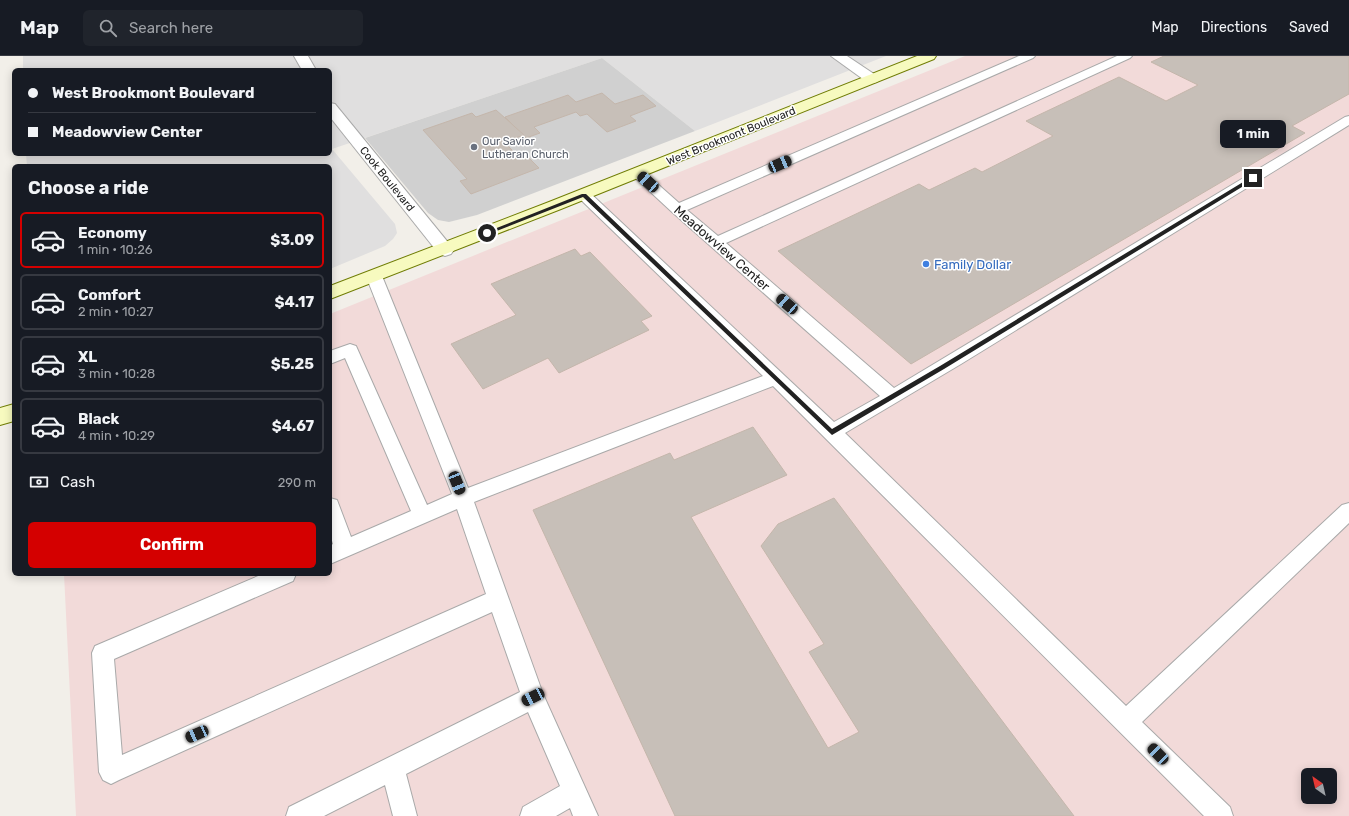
<!DOCTYPE html>
<html lang="en">
<head>
<meta charset="utf-8">
<style>
  :root { --surface:#171b24; --page:#20242c; --text:#f1f3f6; --muted:#9ea1a6; --line:#363941; --accent:#d40000 }
  body { margin:0; font-family:Rubik,sans-serif; background:var(--page); color:var(--text); height:100vh; display:flex; flex-direction:column; font-size:15px; white-space:nowrap }
  * { box-sizing:border-box; margin:0 }
  p { font-size:13px; color:var(--muted) }
  .icon { flex:none; width:22px; height:22px; fill:none; stroke:currentColor; stroke-width:2; stroke-linecap:round; stroke-linejoin:round }
  .map { position:relative; flex:1; overflow:hidden }
  .panel { position:absolute; left:12px; top:108px; width:320px; height:412px; display:flex; flex-direction:column; background:var(--surface); border-radius:6px; box-shadow:0 2px 10px #0003 }
  .panel>* { flex:none }
  .guide { position:absolute; left:12px; top:12px; width:320px; height:88px; border-radius:6px; box-shadow:0 2px 10px #0003; display:grid; align-content:center; height:88px; padding:0 16px; background:var(--surface) }
  .needle { width:26px; rotate:326deg }
  .tools { position:absolute; left:1301px; top:712px; display:grid; gap:8px }
  .tools a { display:grid; place-items:center; width:36px; height:36px; border-radius:6px; background:var(--surface); box-shadow:0 2px 10px #0003; font-size:20px }
  .end { position:absolute; width:18px; height:18px; margin:-9px; border:5px solid #222; background:#fff; box-shadow:0 0 0 2px #fff }
  .from { border-radius:50% }
  .bubble { position:absolute; height:28px; border-radius:6px; background:var(--surface); box-shadow:0 2px 10px #0003; font-size:13px; font-weight:700; line-height:28px; text-align:center }
  .car { position:absolute; width:12px; height:24px; margin:-12px -6px; border-radius:5px; box-shadow:0 0 3px 1px #0007; background:linear-gradient(#222 24%,#8ab4d8 0 40%,#222 0 76%,#8ab4d8 0 86%,#222 0) }
  .guide b { display:flex; align-items:center; gap:14px; height:38px; font-size:15px }
  .guide b+b { border-top:1px solid var(--line) }
  .guide i { width:10px; height:10px; background:var(--text) }
  ul { padding:0; list-style:none }
  li { display:flex; align-items:center; gap:12px; height:56px; margin:0 8px 6px; padding:0 8px; border:2px solid var(--line); border-radius:6px }
  li div { flex:1 }
  li b { display:block; font-size:15px }
  li em { font-style:normal; font-weight:700 }
  li.on { border-color:var(--accent) }
  li>.icon { width:36px; height:36px; stroke-width:1.5 }
  h2 { padding:0 16px; font-size:18px; line-height:48px }
  .pay { display:flex; align-items:center; gap:10px; height:44px; padding:0 16px; font-size:15px }
  .pay p { margin-inline-start:auto }
  .primary-button { display:flex; gap:8px; margin-top:auto; padding:8px 16px }
  .primary-button a { flex:1; height:46px; border-radius:6px; background:var(--accent); color:#fff; font-size:16px; font-weight:700; line-height:46px; text-align:center }
  header { display:flex; align-items:center; gap:24px; box-sizing:border-box; height:56px; padding:0 20px; background:var(--surface); border-bottom:1px solid var(--line) }
  header strong { font-size:19px }
  nav { display:flex; gap:22px; margin-inline-start:auto; font-size:14px }
  .search { width:280px; height:36px; background:var(--page); display:flex; align-items:center; gap:10px; box-sizing:border-box; padding:0 14px; border-radius:6px; color:var(--muted); font-size:15px }
  .map>svg:first-child { display:block }
  .residential { fill:#e0dfdf }
  .commercial { fill:#f2dad9; fill-rule:evenodd }
  .religious { fill:#d0d0d0 }
  .building { fill:#c7bfb8; stroke:#c4b6ab }
  .lines { fill:none; stroke-linecap:round; stroke-linejoin:round }
  .lane-casing { stroke:#a9a9a9; stroke-width:2 }
  .street-casing { stroke:#a9a9a9; stroke-width:2 }
  .secondary-casing { stroke:#707d05; stroke-width:2 }
  .lane { fill:#fff; fill-rule:evenodd }
  .street { fill:#fff; fill-rule:evenodd }
  .secondary { fill:#f7fabf; fill-rule:evenodd }
  .route { fill:#222 }
  .worship-dot { fill:#6b7280; stroke:#fff; stroke-width:1.5 }
  .shop-dot { fill:#3f7fe0; stroke:#fff; stroke-width:1.5 }
  .labels { text-anchor:middle; dominant-baseline:central; stroke-width:3; stroke-linejoin:round; paint-order:stroke }
  .far-street-label { font-size:11px; fill:#222; stroke:#fff }
  .far-worship-label { font-size:11px; fill:#5b616d; stroke:#fff; text-anchor:start }
  .street-label { font-size:13px; fill:#222; stroke:#fff }
  .shop-label { font-size:13px; fill:#366cbe; stroke:#fff; text-anchor:start }
</style>
</head>
<body>
<header>
<strong>Map</strong>
<div class="search"><svg class="icon" aria-label="search" viewBox="0 0 24 24"><circle cx="10" cy="10" r="6"/><path d="M15 15l6 6"/></svg>Search here</div>
<nav><a>Map</a><a>Directions</a><a>Saved</a></nav>
</header>
<div class="map">
<svg width="1349" height="760" viewBox="0 0 1349 760">
  <rect width="100%" height="100%" fill="#f2efe9"/>
  <polygon class="residential" points="23,0 886,0 695,75 602,2 332,93 395,168 397,177 393,183 385,190 330,213 330,110 27,110 26,98 330,98 330,14 23,14"/>
  <path class="commercial" d="M965,0H1349V760H76L64,518H330V258ZM1308,719H1330V741H1308Z"/>
  <polygon class="religious" points="602,2 695,75 477,159 449,166 438,164 428,157 365,82"/>
  <g class="building">
    <polygon points="1164,0 1349,0 1349,38 1292,70 1305,77 911,308 778,195 919,128 929,134 975,112 982,116 1053,80 1026,65 1119,21 1166,45 1198,29 1151,6"/>
    <polygon points="602,37 615,48 643,39 656,50 630,60 636,65 607,76 587,58 580,60 576,56 534,71 540,77 526,82 505,61 568,39 576,46"/>
    <polygon points="496,54 524,79 504,86 517,99 524,97 539,112 471,138 460,125 467,123 423,74 472,57 476,61"/>
    <polygon points="575,193 581,200 590,196 652,260 641,265 649,274 559,317 548,302 483,333 451,288 516,259 491,228"/>
    <polygon points="753,371 787,419 691,461 828,692 859,676 809,596 824,588 761,490 778,468 834,442 1074,760 675,760 533,454 670,397 674,404"/>
  </g>
  <g class="lines">
    <g class="lane-casing">
      <polygon id="lane" points="1019,0 1035,0 1033,2 687,154 718,180 1117,0 1132,0 1130,2 726,187 894,332 1345,61 1349,60 1349,69 961,308 845,377 1126,650 1342,449 1349,447 1349,467 1142,666 1230,751 1233,760 1204,760 773,330 474,446 543,638 598,760 573,760 570,752 556,760 520,760 523,751 560,730 528,656 406,718 417,760 393,760 385,729 324,760 286,760 289,751 520,636 492,556 119,724 111,728 103,724 99,716 92,597 95,590 263,518 296,518 293,525 114,603 122,699 486,538 457,453 330,508 330,490 333,488 330,478 330,442 337,444 351,481 411,455 345,302 330,308 330,295 350,288 356,290 427,449 452,438 366,220 369,216 374,215 379,216 382,220 468,432 763,320 579,142 577,139 579,136 584,135 589,136 834,366 880,340 672,156 631,118 633,115 643,115 679,147"/>
    </g>
    <g class="street-casing">
      <g id="street">
        <polygon points="294,0 308,0 316,14 302,14"/>
        <polygon points="831,0 847,0 877,20 879,23 877,26 872,27 867,26"/>
        <polygon points="330,47 335,48 451,190 454,194 451,198 445,200 439,198 330,61"/>
      </g>
    </g>
    <g class="secondary-casing">
      <g id="secondary">
        <polygon points="917,0 936,0 934,3 561,153 330,243 330,230 549,146"/>
        <polygon points="14,348 14,365 0,369 0,352"/>
      </g>
    </g>
    <use href="#lane" class="lane"/>
    <use href="#street" class="street"/>
    <use href="#secondary" class="secondary"/>
  </g>
  <polygon class="route" points="1253,120 1255,123 944,313 832,379 583,141 489,178 484,177 582,138 586,138 832,373 940,310"/>
  <circle class="worship-dot" cx="474" cy="91" r="4"/>
  <circle class="shop-dot" cx="926" cy="208" r="4"/>
  <g class="labels">
    <g class="far-street-label">
      <text transform="translate(731 80) rotate(-22)">West Brookmont Boulevard</text>
      <text transform="translate(387 123) rotate(51)">Cook Boulevard</text>
    </g>
    <g class="far-worship-label">
      <text x="482" y="85">Our Savior<tspan x="482" dy="13">Lutheran Church</tspan></text>
    </g>
    <g class="street-label">
      <text transform="translate(722 192) rotate(41)">Meadowview Center</text>
    </g>
    <g class="shop-label">
      <text x="934" y="208">Family Dollar</text>
    </g>
  </g>
</svg>
<div class="tools">
<a><svg class="needle" viewBox="-14 -14 28 28"><path d="M0-13l5 13h-10z" fill="#e53935"/><path d="M0 13l5-13h-10z" fill="#9ea1a6"/></svg></a>
</div>
<i class="end from" style="left:487px;top:177px"></i>
<i class="end" style="left:1253px;top:122px"></i>
<div class="bubble" style="left:1220px;top:64px;width:66px">1 min</div>
<i class="car" style="left:780px;top:108px;rotate:67deg"></i>
<i class="car" style="left:648px;top:126px;rotate:312deg"></i>
<i class="car" style="left:787px;top:248px;rotate:311deg"></i>
<i class="car" style="left:457px;top:427px;rotate:158deg"></i>
<i class="car" style="left:533px;top:641px;rotate:243deg"></i>
<i class="car" style="left:197px;top:678px;rotate:246deg"></i>
<i class="car" style="left:1158px;top:698px;rotate:315deg"></i>
<div class="guide">
<b><i class="from"></i>West Brookmont Boulevard</b>
<b><i></i>Meadowview Center</b>
</div>
<section class="panel">
<h2>Choose a ride</h2>
<ul>
<li class="on"><svg class="icon" aria-label="car" viewBox="0 0 24 24"><path d="M5 17H2v-5l4-1 3-4h7l3 4 3 1v5h-3M9 17h6M6 11h13"/><circle cx="7" cy="17" r="2"/><circle cx="17" cy="17" r="2"/></svg><div><b>Economy</b><p>1 min · 10:26</p></div><em>$3.09</em></li>
<li><svg class="icon" aria-label="car" viewBox="0 0 24 24"><path d="M5 17H2v-5l4-1 3-4h7l3 4 3 1v5h-3M9 17h6M6 11h13"/><circle cx="7" cy="17" r="2"/><circle cx="17" cy="17" r="2"/></svg><div><b>Comfort</b><p>2 min · 10:27</p></div><em>$4.17</em></li>
<li><svg class="icon" aria-label="car" viewBox="0 0 24 24"><path d="M5 17H2v-5l4-1 3-4h7l3 4 3 1v5h-3M9 17h6M6 11h13"/><circle cx="7" cy="17" r="2"/><circle cx="17" cy="17" r="2"/></svg><div><b>XL</b><p>3 min · 10:28</p></div><em>$5.25</em></li>
<li><svg class="icon" aria-label="car" viewBox="0 0 24 24"><path d="M5 17H2v-5l4-1 3-4h7l3 4 3 1v5h-3M9 17h6M6 11h13"/><circle cx="7" cy="17" r="2"/><circle cx="17" cy="17" r="2"/></svg><div><b>Black</b><p>4 min · 10:29</p></div><em>$4.67</em></li>
</ul>
<div class="pay"><svg class="icon" aria-label="cash" viewBox="0 0 24 24"><path d="M3 7h18v10H3z"/><circle cx="12" cy="12" r="2"/></svg>Cash<p>290 m</p></div>
<div class="primary-button"><a>Confirm</a></div>
</section>
</div>
</body>
</html>
